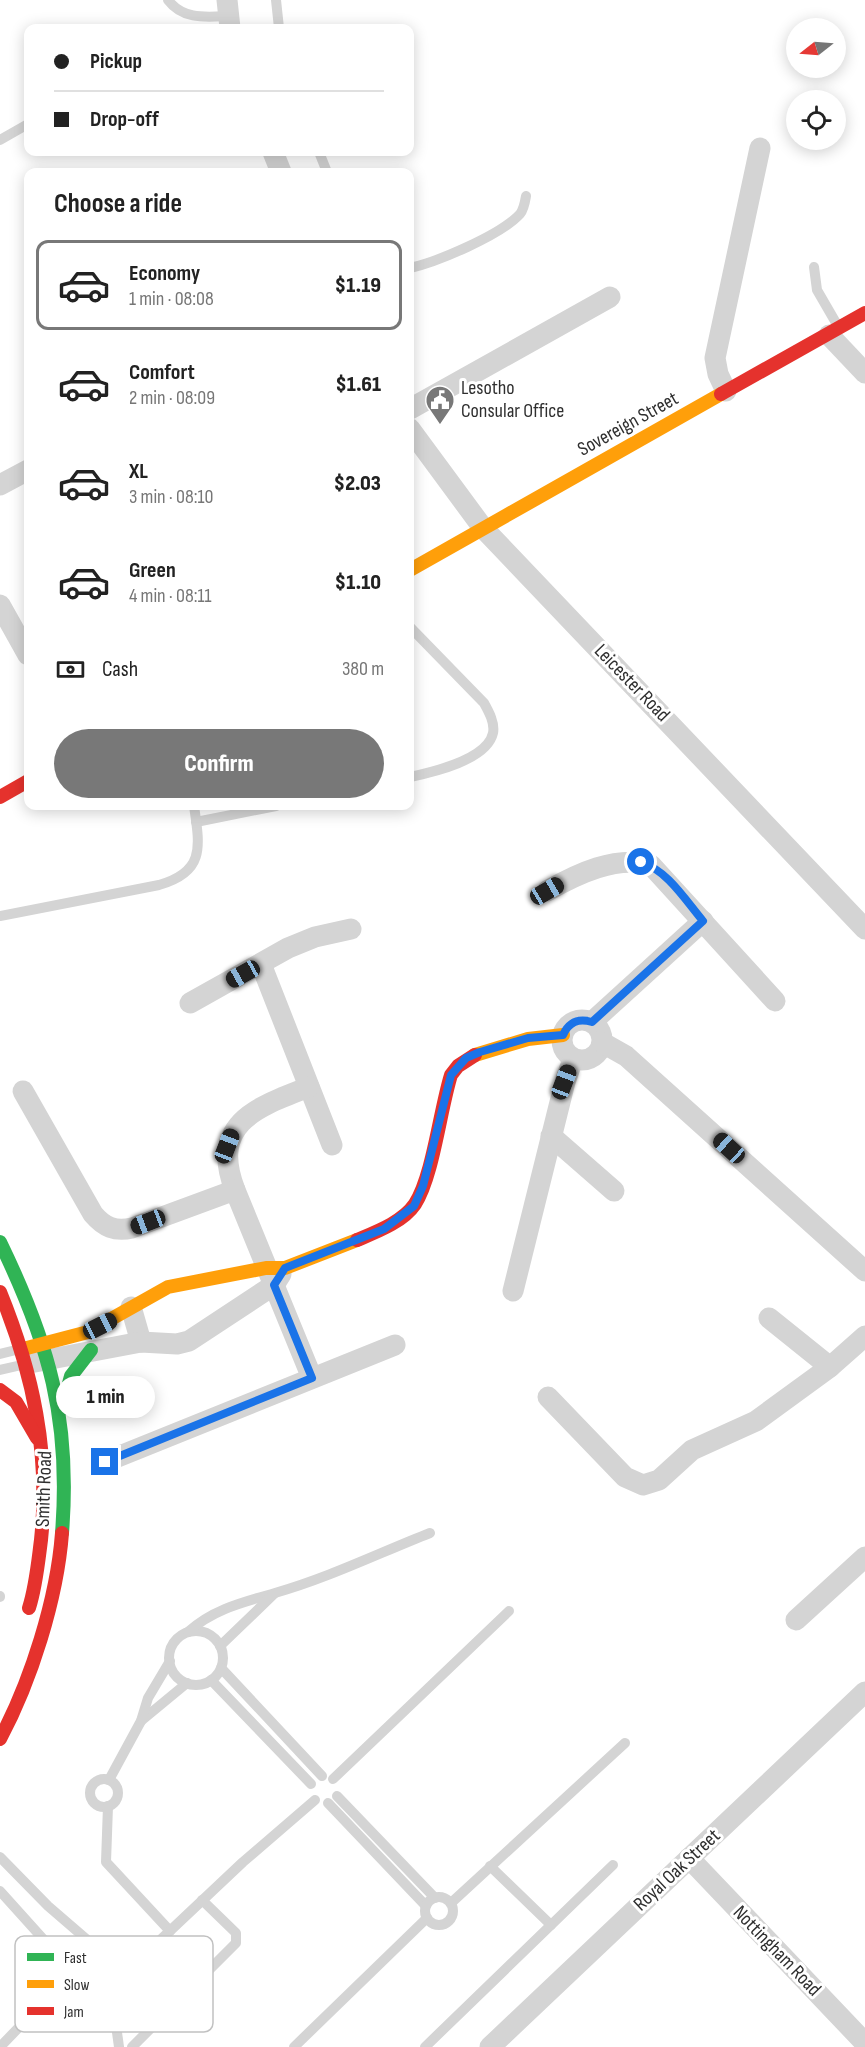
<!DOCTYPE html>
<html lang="en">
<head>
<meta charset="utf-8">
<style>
  :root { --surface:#fff; --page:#f6f6f6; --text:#222; --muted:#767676; --line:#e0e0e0; --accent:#787878 }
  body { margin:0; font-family:"Sofia Sans Condensed",sans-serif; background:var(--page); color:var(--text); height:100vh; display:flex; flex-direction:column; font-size:22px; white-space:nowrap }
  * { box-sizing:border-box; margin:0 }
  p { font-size:20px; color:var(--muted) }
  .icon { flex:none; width:33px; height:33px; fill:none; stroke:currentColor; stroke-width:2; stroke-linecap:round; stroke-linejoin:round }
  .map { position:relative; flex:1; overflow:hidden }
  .sheet { position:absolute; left:24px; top:168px; width:390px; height:642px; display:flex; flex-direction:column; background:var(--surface); border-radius:12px; box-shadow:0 3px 15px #0003 }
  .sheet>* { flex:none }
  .top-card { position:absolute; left:24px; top:24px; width:390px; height:132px; border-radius:12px; box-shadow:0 3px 15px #0003; display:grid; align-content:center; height:132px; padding:0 30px; background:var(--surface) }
  .needle { width:39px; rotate:253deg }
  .tools { position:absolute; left:786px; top:18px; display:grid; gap:12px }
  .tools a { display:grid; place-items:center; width:60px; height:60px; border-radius:50%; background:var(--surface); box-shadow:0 3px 15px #0003; font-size:30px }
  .end { position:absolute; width:27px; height:27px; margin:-14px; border:8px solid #1a73e8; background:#fff; box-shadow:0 0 0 3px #fff }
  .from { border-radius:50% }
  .bubble { position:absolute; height:42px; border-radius:21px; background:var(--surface); box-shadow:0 3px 15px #0003; font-size:20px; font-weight:800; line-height:42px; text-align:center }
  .car { position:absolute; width:18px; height:36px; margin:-18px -9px; border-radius:8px; box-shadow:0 0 4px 2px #0007; background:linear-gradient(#222 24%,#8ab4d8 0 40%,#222 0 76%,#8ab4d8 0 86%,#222 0) }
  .top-card b { display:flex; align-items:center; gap:21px; height:57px; font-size:22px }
  .top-card b+b { border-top:2px solid var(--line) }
  .top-card i { width:15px; height:15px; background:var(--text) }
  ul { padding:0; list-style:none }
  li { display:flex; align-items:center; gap:18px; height:90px; margin:0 12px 9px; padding:0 18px; border:3px solid transparent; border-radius:12px }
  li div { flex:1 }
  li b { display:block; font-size:22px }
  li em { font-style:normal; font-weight:800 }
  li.selected { border-color:var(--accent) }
  li>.icon { width:54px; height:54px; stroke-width:1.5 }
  h2 { padding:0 30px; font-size:27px; line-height:72px }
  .pay { display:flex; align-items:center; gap:15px; height:66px; padding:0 30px; font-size:22px }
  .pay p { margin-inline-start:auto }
  .button { display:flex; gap:12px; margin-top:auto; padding:12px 30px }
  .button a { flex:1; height:69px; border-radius:36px; background:var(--accent); color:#fff; font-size:24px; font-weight:800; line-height:69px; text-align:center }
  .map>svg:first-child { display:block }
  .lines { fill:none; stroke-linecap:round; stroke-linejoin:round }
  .lane { stroke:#d4d4d4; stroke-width:10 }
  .street { stroke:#d4d4d4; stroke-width:21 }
  .fast { stroke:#30b455; stroke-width:14 }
  .slow { stroke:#ff9f0a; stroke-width:14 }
  .jam { stroke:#e5322d; stroke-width:14 }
  .route { stroke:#1a73e8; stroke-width:8 }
  .labels { text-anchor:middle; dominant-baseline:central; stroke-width:6; stroke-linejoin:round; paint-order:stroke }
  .poi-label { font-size:20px; fill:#2f2f2f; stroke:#fff; text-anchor:start }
  .street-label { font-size:20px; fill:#2f2f2f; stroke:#fff }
  .key { fill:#fff; stroke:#c1c1c1; stroke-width:1.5 }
  .key-label { font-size:16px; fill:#2f2f2f }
</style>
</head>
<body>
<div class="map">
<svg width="865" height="2047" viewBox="0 0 865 2047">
  <rect width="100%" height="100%" fill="#fff"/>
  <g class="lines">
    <g class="lane">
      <path d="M168,0C183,20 206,17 228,16"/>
      <polyline points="276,0 279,28"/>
      <polyline points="0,140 28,124"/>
      <polyline points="319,152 327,172"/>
      <polyline points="814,267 817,290 839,328"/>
      <path d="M410,268C437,262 501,235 520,214C524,209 525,202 526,196"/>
      <path d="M410,627L484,703C489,712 495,723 493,733C487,760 433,772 410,777"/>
      <polyline points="196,822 276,806"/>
      <path d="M0,916L159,885C205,872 200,847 194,806"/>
      <polyline points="0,1354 20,1349"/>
      <polyline points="0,1370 26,1364"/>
      <polyline points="0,1596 0,1597"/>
      <circle cx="196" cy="1658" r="27"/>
      <path d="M188,1632C213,1609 244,1602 275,1593C328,1578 379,1553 430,1533"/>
      <polyline points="220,1646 274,1594"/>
      <polyline points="221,1668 322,1776"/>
      <polyline points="211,1680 311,1784"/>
      <polyline points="141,1721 187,1683"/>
      <polyline points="333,1779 509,1611"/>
      <circle cx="104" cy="1793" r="14"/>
      <polyline points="109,1780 141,1721 148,1698 170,1661"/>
      <polyline points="337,1796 435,1898"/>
      <polyline points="328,1803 426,1906"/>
      <polyline points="108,1806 106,1862 170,1931"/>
      <polyline points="0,1857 48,1906 99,1950"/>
      <polyline points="490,1866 551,1925"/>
      <polyline points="0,1891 81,1981"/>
      <circle cx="439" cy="1911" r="14"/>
      <polyline points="451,1903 625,1743"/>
      <circle cx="100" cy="1971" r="21"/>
      <polyline points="120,1965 138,1961 243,1862 315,1800"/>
      <polyline points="111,1989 119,2047"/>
      <polyline points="0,2047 73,1971"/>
      <polyline points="132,2047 236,1943 236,1933 202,1900"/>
      <polyline points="294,2047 427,1918"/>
      <polyline points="425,2047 613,1865"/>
    </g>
    <g class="street">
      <polyline points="227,0 230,28"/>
      <polyline points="273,152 281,172"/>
      <polyline points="829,335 865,373"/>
      <polyline points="726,391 718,374 715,358 760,148"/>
      <polyline points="410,409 610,297"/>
      <polyline points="410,429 483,528 865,929"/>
      <polyline points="0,485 28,470"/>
      <polyline points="0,605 28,655"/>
      <path d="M547,891C577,874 616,855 651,865L775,1001"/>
      <polyline points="261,964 332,1145"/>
      <polyline points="190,1003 288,948 315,937 351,929"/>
      <circle cx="582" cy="1040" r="20"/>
      <polyline points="592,1022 703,921"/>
      <polyline points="603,1043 626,1056 865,1271"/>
      <path d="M309,1087C257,1107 209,1123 235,1190L312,1378"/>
      <path d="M23,1091L93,1214C104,1227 115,1232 132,1228L235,1190"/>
      <polyline points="551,1136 614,1191"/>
      <polyline points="513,1291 565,1082 573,1059"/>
      <polyline points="131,1307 141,1342"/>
      <polyline points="769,1318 830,1367"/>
      <polyline points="35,1362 141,1342 177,1344 189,1341 274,1285 281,1274"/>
      <polyline points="548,1397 625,1477 643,1485 659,1480 692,1450 756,1421 830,1367 865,1336"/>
      <polyline points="105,1462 395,1345"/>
      <polyline points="796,1620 865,1557"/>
      <polyline points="689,1858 865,2043"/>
      <polyline points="490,2047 865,1692"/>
    </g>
    <g class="fast">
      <path d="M0,1242C49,1343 71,1420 62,1533"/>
      <polyline points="62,1409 71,1376 91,1350"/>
    </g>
    <g class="slow">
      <polyline points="410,570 721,394"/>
      <polyline points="475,1055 528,1039 563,1035"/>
      <polyline points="23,1349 88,1332 168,1287 266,1268 285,1268 357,1240"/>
    </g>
    <g class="jam">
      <polyline points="721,394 865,313"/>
      <polyline points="0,797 28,781"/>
      <path d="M357,1240C376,1232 403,1222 415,1204C433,1176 440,1110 451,1075L458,1066L475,1055"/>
      <path d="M0,1292C33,1373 50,1452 41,1540C38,1563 36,1586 29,1608"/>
      <polyline points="0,1390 16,1402 37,1438"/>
      <path d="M0,1739C31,1681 57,1599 62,1533"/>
    </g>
  </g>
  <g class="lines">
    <path class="route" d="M105,1462L312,1378L274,1285L285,1268L384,1229L414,1206L423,1186L451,1075L466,1058L480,1052L528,1038L563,1035C569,1022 578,1018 592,1022L703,921C686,901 667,870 641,862"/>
  </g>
  <defs>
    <g id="civic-pin" transform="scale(1.5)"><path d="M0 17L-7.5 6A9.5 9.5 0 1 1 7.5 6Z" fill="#787878" stroke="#fff"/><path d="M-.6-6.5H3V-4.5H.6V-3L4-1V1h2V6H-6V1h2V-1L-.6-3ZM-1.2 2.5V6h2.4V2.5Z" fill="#fff"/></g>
  </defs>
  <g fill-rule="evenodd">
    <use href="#civic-pin" x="440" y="400"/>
  </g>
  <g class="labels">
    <g class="poi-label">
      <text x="461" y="388">Lesotho<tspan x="461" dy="23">Consular Office</tspan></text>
    </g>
    <g class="street-label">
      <text transform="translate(628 424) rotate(-29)">Sovereign Street</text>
      <text transform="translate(632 683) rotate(46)">Leicester Road</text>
      <text transform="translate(44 1489) rotate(-88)">Smith Road</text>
      <text transform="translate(677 1870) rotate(-43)">Royal Oak Street</text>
      <text transform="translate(777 1951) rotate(46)">Nottingham Road</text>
    </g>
  </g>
  <rect x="15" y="1936" width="198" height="96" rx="9" class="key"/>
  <rect x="27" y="1953" width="27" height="8" fill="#30b455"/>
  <rect x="27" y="1980" width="27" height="8" fill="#ff9f0a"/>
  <rect x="27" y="2007" width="27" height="8" fill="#e5322d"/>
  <g class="key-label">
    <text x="64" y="1963">Fast</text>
    <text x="64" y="1990">Slow</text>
    <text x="64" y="2017">Jam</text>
  </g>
</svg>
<div class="tools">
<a><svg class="needle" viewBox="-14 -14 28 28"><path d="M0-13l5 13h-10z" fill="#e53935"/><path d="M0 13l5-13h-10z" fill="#767676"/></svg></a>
<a><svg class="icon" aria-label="locate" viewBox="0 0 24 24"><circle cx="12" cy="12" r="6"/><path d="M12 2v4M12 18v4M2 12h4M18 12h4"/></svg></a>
</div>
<i class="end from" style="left:641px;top:862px"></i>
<i class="end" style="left:105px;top:1462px"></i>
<div class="bubble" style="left:56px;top:1376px;width:99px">1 min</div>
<i class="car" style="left:547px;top:891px;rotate:60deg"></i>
<i class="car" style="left:243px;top:974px;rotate:241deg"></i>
<i class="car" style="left:564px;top:1082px;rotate:21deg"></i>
<i class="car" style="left:227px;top:1146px;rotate:21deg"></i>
<i class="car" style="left:729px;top:1148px;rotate:312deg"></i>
<i class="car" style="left:148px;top:1222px;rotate:249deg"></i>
<i class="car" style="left:100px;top:1326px;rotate:63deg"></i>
<div class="top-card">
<b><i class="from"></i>Pickup</b>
<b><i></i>Drop-off</b>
</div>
<section class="sheet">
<h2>Choose a ride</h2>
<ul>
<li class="selected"><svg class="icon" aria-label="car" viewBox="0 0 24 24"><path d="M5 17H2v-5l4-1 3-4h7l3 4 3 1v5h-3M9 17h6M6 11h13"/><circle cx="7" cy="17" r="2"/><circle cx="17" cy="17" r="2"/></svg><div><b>Economy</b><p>1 min · 08:08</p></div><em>$1.19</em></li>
<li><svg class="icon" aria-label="car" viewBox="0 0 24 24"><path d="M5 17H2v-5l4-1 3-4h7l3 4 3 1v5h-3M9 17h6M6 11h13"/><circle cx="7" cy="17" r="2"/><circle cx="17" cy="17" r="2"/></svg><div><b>Comfort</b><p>2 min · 08:09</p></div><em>$1.61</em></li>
<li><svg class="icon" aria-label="car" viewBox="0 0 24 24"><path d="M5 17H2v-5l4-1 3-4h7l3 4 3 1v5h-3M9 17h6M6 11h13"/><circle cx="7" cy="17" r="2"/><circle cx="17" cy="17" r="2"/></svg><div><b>XL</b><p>3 min · 08:10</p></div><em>$2.03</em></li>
<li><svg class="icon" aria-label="car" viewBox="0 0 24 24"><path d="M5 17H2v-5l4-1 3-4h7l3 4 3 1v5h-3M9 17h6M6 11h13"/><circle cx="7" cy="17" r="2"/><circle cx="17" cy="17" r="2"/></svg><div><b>Green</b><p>4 min · 08:11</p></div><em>$1.10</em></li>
</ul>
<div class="pay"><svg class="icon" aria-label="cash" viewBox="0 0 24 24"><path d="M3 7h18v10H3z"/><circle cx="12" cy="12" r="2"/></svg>Cash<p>380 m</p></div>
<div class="button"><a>Confirm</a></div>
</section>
</div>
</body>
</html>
